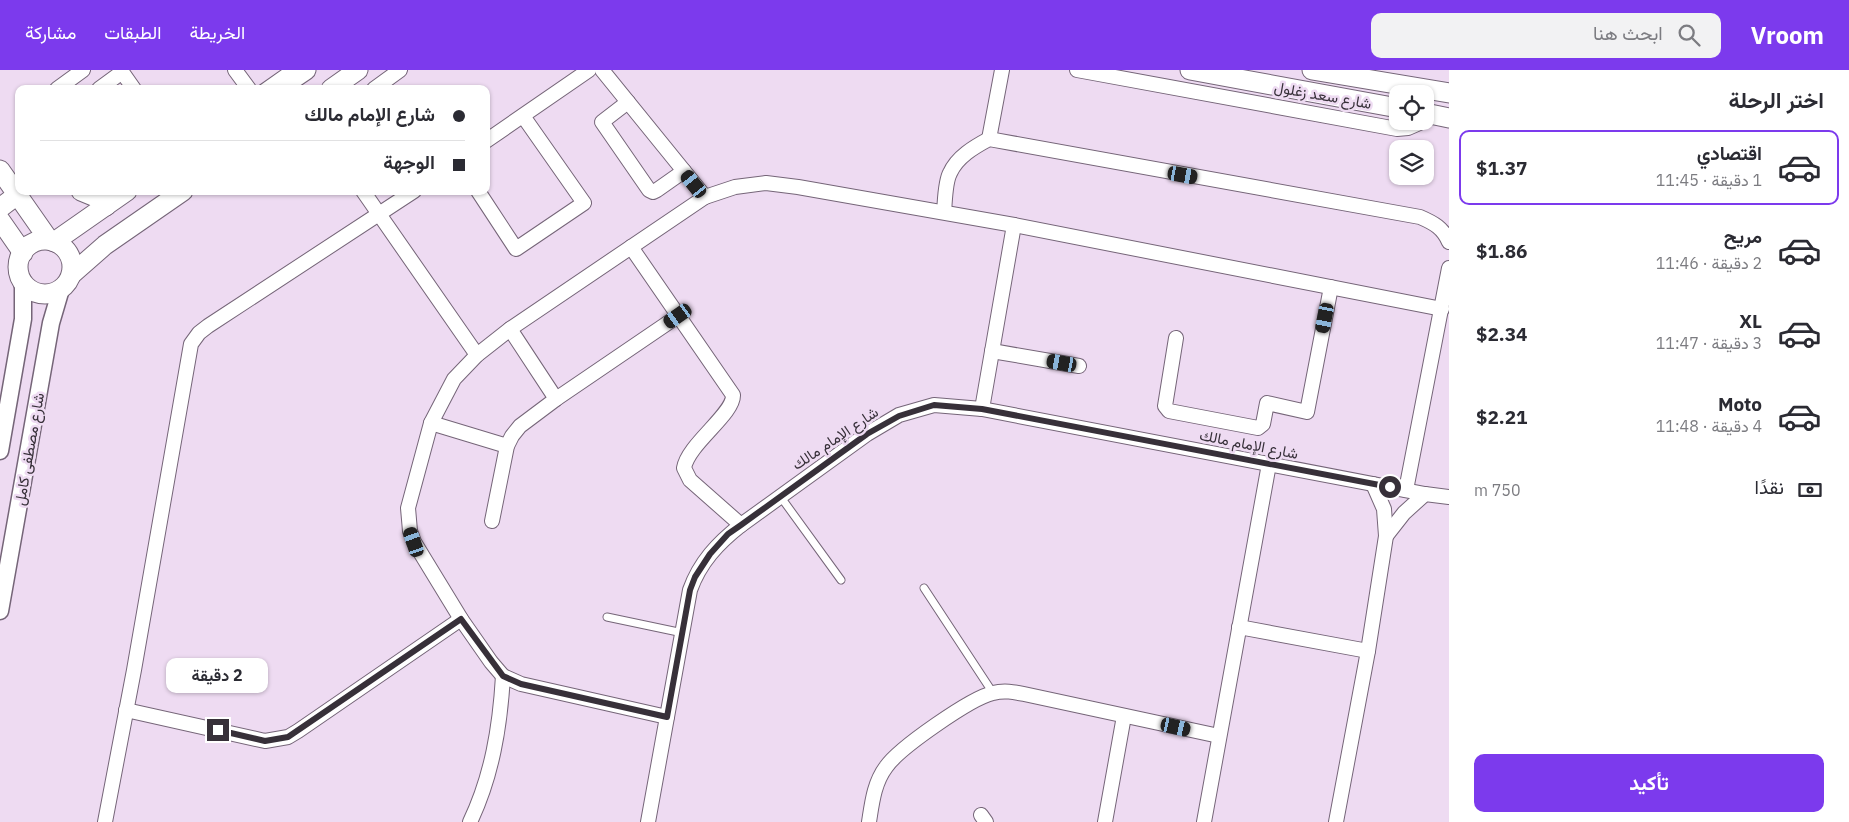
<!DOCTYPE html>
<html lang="ar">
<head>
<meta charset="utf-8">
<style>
  :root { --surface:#fff; --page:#f2f2f3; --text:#2b2b33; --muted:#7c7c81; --line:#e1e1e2; --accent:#7c3aed }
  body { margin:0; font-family:"IBM Plex Sans",Vazirmatn,sans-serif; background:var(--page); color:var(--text); direction:rtl; height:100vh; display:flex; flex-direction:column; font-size:19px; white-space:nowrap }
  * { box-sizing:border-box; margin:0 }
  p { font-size:16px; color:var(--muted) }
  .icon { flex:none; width:28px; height:28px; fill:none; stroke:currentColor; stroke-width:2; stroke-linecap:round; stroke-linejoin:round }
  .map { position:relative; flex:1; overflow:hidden; direction:ltr }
  .drawer { display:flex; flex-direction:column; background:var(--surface); width:400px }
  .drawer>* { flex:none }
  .top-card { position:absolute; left:15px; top:15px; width:475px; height:110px; border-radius:10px; box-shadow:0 1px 4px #0004; direction:rtl; display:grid; align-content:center; height:110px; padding:0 25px; background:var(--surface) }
  .tools { position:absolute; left:1389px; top:15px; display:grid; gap:10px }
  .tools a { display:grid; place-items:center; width:45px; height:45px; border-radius:10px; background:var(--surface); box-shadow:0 1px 4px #0004; font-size:25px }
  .end { position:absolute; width:22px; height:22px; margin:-11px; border:6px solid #373039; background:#fff; box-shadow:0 0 0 2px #fff }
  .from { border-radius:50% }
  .bubble { position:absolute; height:35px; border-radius:10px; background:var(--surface); box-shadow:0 1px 4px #0004; font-size:16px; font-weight:700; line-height:35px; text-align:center; direction:rtl }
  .car { position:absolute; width:15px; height:30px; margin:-15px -8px; border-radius:6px; box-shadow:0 0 4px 1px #0007; background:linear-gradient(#222 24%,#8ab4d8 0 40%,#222 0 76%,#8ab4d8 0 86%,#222 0) }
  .top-card b { display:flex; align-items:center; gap:18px; height:48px; font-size:19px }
  .top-card b+b { border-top:1px solid var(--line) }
  .top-card i { width:12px; height:12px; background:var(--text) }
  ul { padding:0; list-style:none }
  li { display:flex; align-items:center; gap:15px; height:75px; margin:0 10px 8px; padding:0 15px; border:2px solid transparent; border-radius:10px }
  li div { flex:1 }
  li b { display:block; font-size:19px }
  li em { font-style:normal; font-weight:700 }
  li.current { border-color:var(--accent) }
  li>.icon { width:45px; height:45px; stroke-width:1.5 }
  h2 { padding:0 25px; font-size:22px; line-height:60px }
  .pay { display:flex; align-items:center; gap:12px; height:55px; padding:0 25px; font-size:19px }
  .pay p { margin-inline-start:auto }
  .button { display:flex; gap:10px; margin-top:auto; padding:10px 25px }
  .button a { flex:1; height:58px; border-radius:10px; background:var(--accent); color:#fff; font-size:20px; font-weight:700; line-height:58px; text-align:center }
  header { display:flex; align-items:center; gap:30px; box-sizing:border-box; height:70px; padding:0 25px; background:var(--accent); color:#fff }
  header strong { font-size:24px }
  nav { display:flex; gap:28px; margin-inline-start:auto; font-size:18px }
  .search { width:350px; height:45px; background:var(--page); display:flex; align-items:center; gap:12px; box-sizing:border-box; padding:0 18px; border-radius:10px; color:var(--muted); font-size:19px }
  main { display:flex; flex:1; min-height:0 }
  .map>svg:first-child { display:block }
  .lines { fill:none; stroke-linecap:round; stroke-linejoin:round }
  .service-casing { stroke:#756578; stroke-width:9 }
  .minor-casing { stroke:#756578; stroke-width:16 }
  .tertiary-casing { stroke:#756578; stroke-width:19 }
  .secondary-casing { stroke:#756578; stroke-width:21 }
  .service { stroke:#fff; stroke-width:7 }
  .minor { stroke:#fff; stroke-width:14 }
  .tertiary { stroke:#fff; stroke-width:16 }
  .secondary { stroke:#fff; stroke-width:19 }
  .route { stroke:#373039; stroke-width:6 }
  .labels { text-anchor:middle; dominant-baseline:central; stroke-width:5; stroke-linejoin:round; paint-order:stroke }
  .street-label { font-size:15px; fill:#373039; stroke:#eedbf2 }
</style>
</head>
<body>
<header>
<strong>Vroom</strong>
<div class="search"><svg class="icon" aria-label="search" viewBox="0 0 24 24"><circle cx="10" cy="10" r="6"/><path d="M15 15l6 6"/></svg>ابحث هنا</div>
<nav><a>الخريطة</a><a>الطبقات</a><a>مشاركة</a></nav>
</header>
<main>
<section class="drawer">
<h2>اختر الرحلة</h2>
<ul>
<li class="current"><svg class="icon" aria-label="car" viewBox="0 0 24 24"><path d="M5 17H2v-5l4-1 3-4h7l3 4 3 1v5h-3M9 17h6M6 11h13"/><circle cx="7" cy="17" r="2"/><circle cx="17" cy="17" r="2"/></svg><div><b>اقتصادي</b><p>1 دقيقة · 11:45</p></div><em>$1.37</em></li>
<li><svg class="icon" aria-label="car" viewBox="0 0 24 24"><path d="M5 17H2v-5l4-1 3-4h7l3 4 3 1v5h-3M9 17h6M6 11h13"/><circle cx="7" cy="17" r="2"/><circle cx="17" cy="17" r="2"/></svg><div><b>مريح</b><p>2 دقيقة · 11:46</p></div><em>$1.86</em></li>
<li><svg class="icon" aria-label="car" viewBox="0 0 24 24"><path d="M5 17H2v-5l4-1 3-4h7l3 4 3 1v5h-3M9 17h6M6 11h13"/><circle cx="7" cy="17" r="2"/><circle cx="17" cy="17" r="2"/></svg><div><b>XL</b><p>3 دقيقة · 11:47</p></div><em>$2.34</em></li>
<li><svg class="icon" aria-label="car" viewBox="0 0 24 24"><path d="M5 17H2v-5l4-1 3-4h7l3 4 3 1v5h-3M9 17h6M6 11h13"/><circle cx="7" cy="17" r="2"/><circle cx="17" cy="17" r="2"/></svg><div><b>Moto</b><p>4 دقيقة · 11:48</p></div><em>$2.21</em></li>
</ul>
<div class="pay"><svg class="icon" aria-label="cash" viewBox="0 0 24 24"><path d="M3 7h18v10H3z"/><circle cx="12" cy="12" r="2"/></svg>نقدًا<p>750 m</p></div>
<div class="button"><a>تأكيد</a></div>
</section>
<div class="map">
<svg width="1449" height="752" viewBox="0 0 1449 752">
  <rect width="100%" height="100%" fill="#eedbf2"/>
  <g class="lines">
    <g class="service-casing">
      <g id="service">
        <polyline points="261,19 288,0"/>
        <polyline points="780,426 841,510"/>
        <polyline points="924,518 993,623"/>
        <polyline points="607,547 683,563"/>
      </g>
    </g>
    <g class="minor-casing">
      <g id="minor">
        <polyline points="235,0 249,19"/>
        <polyline points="602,0 705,127"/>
        <polyline points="1077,0 1397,59 1408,58 1424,51"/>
        <polyline points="57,19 83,0"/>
        <polyline points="99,19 122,2 134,19"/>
        <polyline points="374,19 400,0"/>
        <polyline points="628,32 602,52 649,120 653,122 657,120 684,101"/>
        <polyline points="989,69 1002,0"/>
        <polyline points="486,71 589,0"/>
        <polyline points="363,121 477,285"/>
        <polyline points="478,121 516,179 584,133 523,46"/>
        <path d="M944,142C945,132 945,112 950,103C957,87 974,77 989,69L1420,147C1434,153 1443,158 1449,172"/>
        <path d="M631,177L733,325C734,344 688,374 684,398L690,410L741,455"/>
        <polyline points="510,259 556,329"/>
        <polyline points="1176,268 1165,336 1169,341 1258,358 1263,354 1267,333 1307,342 1331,217"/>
        <polyline points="992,281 1079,296"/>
        <polyline points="982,339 1014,155"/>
        <polyline points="431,353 507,376"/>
        <polyline points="1406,420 1449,198"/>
        <polyline points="492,451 507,376 512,366 520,356 556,329 678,246"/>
        <polyline points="1386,466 1404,443 1425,424"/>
        <polyline points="1239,557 1368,581"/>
        <polyline points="126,640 265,671 288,667 298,661 461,549"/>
        <polyline points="667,647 521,614 503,606 491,592 461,549 414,472 410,461 408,438 431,353 454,309 477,285 510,259 705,127 735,117 766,113 798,117 1014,155 1442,239"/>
        <polyline points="981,745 986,752"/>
        <polyline points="105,752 134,600 191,274 199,263 208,256 414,121"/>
        <path d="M470,752C492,706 500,657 503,606"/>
        <path d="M648,752L690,520C700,492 718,473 741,455L867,364L899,345L934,335L982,339L1425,424L1449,427"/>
        <path d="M869,752C872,733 874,713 886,697C899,678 971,628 993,623C1004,620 1014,622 1024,624L1219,666"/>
        <polyline points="1105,752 1124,646"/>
        <polyline points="1204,752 1269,394"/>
        <polyline points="1336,752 1368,581 1386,466 1384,439 1373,414"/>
      </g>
    </g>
    <g class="tertiary-casing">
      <g id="tertiary">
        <polyline points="0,381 23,249 23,211"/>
        <polyline points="0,541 51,253 61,219"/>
      </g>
    </g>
    <g class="secondary-casing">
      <g id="secondary">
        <polyline points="1190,0 1398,38"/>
        <polyline points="1312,0 1449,23"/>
        <polyline points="278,19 306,0"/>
        <polyline points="331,19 358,0"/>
        <polyline points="1425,43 1449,48"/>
        <polyline points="0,100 49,170"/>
        <polyline points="81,121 98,128 106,136"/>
        <polyline points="0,138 17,125"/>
        <polyline points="0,150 23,183"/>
        <circle cx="45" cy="197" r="27"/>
        <polyline points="54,172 127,121"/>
        <polyline points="71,205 105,175 183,121"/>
      </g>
    </g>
    <use href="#service" class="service"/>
    <use href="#minor" class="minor"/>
    <use href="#tertiary" class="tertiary"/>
    <use href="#secondary" class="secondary"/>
  </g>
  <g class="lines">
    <polyline class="route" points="218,660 265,671 288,667 461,549 503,606 521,614 667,647 690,520 695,507 710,484 728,464 741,455 867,364 899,346 934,335 982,339 1390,417"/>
  </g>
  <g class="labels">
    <g class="street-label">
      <text transform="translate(1323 25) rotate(10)">شارع سعد زغلول</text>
      <text transform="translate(835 368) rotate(-34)">شارع الإمام مالك</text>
      <text transform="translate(1249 374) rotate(11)">شارع الإمام مالك</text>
      <text transform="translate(29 379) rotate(-80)">شارع مصطفى كامل</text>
    </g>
  </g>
</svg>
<div class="tools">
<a><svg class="icon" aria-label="locate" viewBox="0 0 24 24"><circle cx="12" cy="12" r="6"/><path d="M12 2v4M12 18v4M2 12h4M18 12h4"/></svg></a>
<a><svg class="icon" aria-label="layers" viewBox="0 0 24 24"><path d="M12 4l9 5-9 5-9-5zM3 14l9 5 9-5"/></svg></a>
</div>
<i class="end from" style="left:1390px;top:417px"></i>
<i class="end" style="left:218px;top:660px"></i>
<div class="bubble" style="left:166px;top:588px;width:102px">2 دقيقة</div>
<i class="car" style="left:1183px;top:105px;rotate:100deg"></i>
<i class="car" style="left:694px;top:114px;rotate:321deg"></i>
<i class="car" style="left:678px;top:246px;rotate:235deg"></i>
<i class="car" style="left:1325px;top:248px;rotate:191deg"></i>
<i class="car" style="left:1062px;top:293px;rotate:280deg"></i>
<i class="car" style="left:414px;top:472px;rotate:341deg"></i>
<i class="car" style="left:1176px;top:657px;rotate:103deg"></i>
<div class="top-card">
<b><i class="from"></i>شارع الإمام مالك</b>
<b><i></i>الوجهة</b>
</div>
</div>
</main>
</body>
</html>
